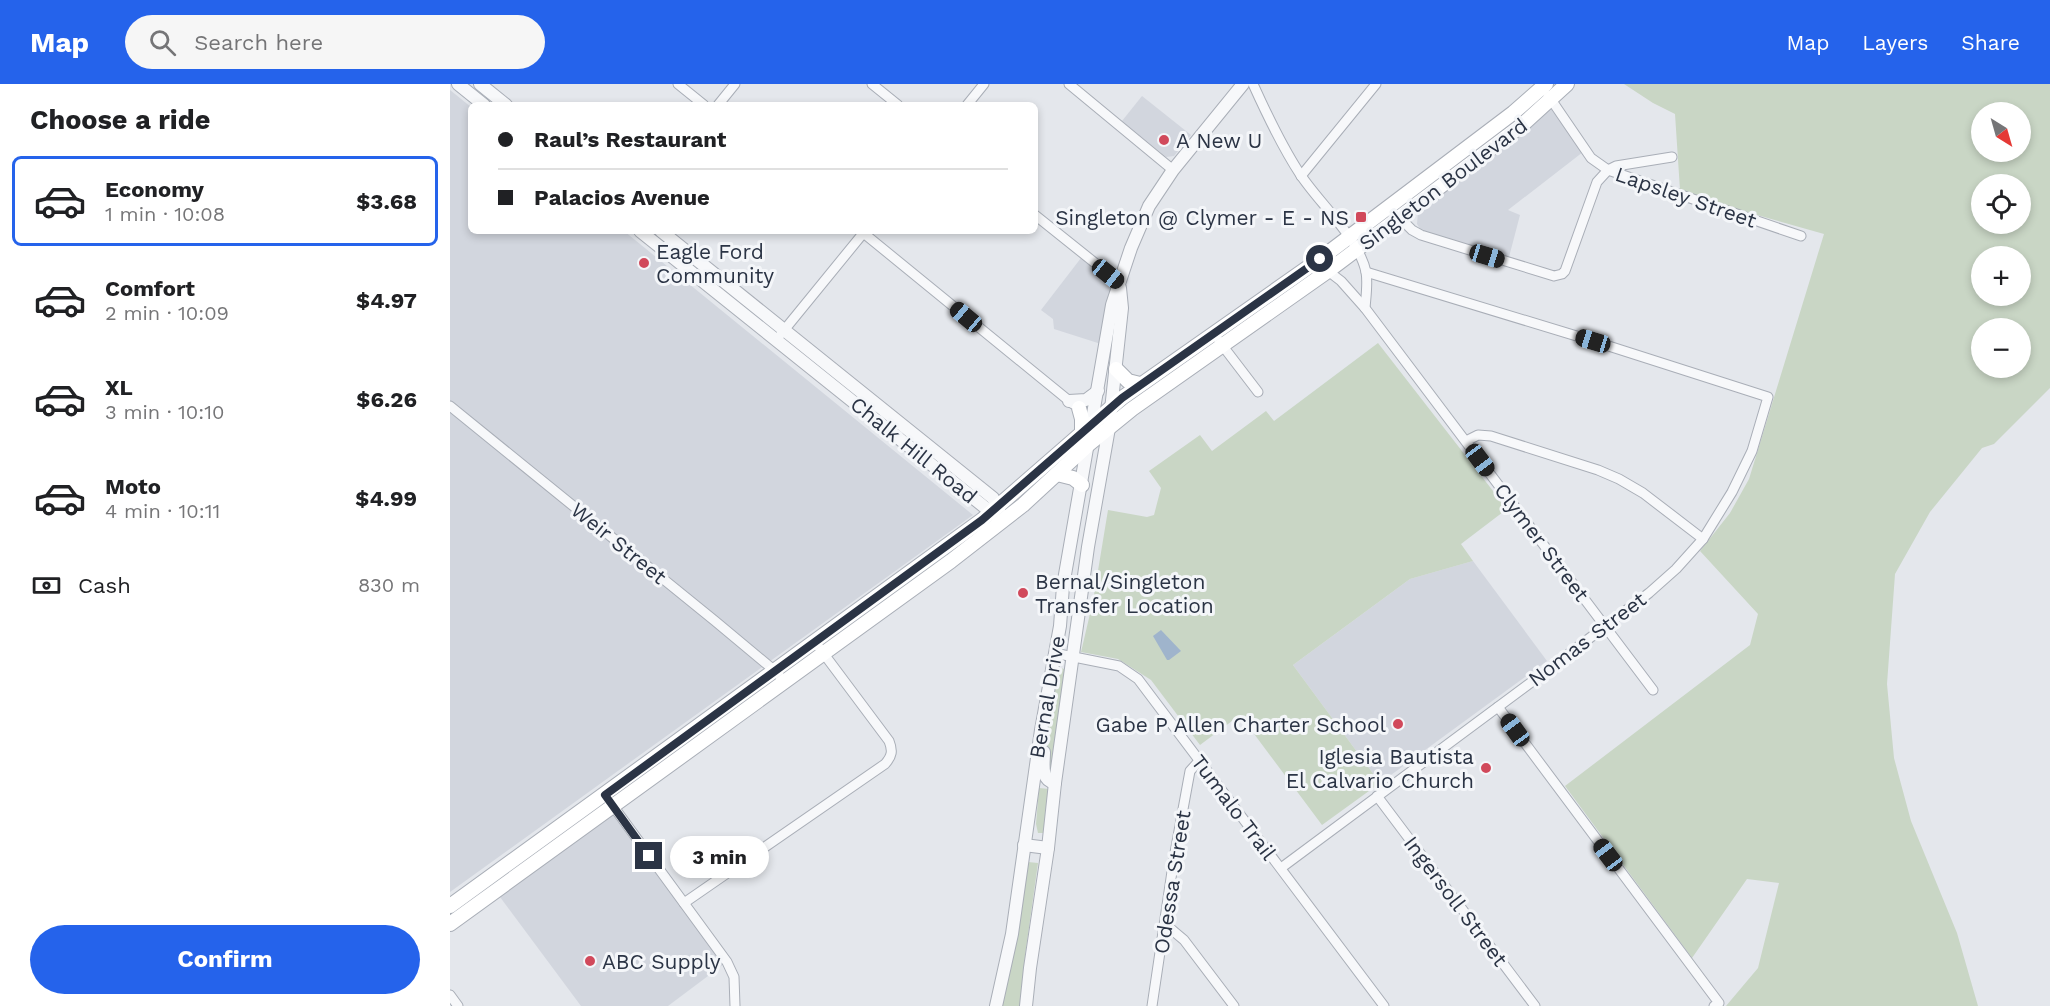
<!DOCTYPE html>
<html lang="en">
<head>
<meta charset="utf-8">
<style>
  :root { --surface:#fff; --page:#f6f6f6; --text:#202124; --muted:#757577; --line:#e0e0e0; --accent:#2563eb }
  body { margin:0; font-family:"Work Sans",sans-serif; background:var(--page); color:var(--text); height:100vh; display:flex; flex-direction:column; font-size:22px; white-space:nowrap }
  * { box-sizing:border-box; margin:0 }
  p { font-size:20px; color:var(--muted) }
  .icon { flex:none; width:33px; height:33px; fill:none; stroke:currentColor; stroke-width:2; stroke-linecap:round; stroke-linejoin:round }
  .map { position:relative; flex:1; overflow:hidden }
  .drawer { display:flex; flex-direction:column; background:var(--surface); width:450px }
  .drawer>* { flex:none }
  .guide { position:absolute; left:18px; top:18px; width:570px; height:132px; border-radius:9px; box-shadow:0 3px 9px #0003; display:grid; align-content:center; height:132px; padding:0 30px; background:var(--surface) }
  .needle { width:39px; rotate:143deg }
  .tools { position:absolute; left:1521px; top:18px; display:grid; gap:12px }
  .tools a { display:grid; place-items:center; width:60px; height:60px; border-radius:50%; background:var(--surface); box-shadow:0 3px 9px #0003; font-size:30px }
  .end { position:absolute; width:27px; height:27px; margin:-14px; border:8px solid #2b3445; background:#fff; box-shadow:0 0 0 3px #fff }
  .from { border-radius:50% }
  .bubble { position:absolute; height:42px; border-radius:21px; background:var(--surface); box-shadow:0 3px 9px #0003; font-size:20px; font-weight:700; line-height:42px; text-align:center }
  .car { position:absolute; width:18px; height:36px; margin:-18px -9px; border-radius:8px; box-shadow:0 0 4px 2px #0007; background:linear-gradient(#222 24%,#8ab4d8 0 40%,#222 0 76%,#8ab4d8 0 86%,#222 0) }
  .guide b { display:flex; align-items:center; gap:21px; height:57px; font-size:22px }
  .guide b+b { border-top:2px solid var(--line) }
  .guide i { width:15px; height:15px; background:var(--text) }
  ul { padding:0; list-style:none }
  li { display:flex; align-items:center; gap:18px; height:90px; margin:0 12px 9px; padding:0 18px; border:3px solid transparent; border-radius:9px }
  li div { flex:1 }
  li b { display:block; font-size:22px }
  li em { font-style:normal; font-weight:700 }
  li.on { border-color:var(--accent) }
  li>.icon { width:54px; height:54px; stroke-width:1.5 }
  h2 { padding:0 30px; font-size:27px; line-height:72px }
  .pay { display:flex; align-items:center; gap:15px; height:66px; padding:0 30px; font-size:22px }
  .pay p { margin-inline-start:auto }
  .button { display:flex; gap:12px; margin-top:auto; padding:12px 30px }
  .button a { flex:1; height:69px; border-radius:36px; background:var(--accent); color:#fff; font-size:24px; font-weight:700; line-height:69px; text-align:center }
  header { display:flex; align-items:center; gap:36px; box-sizing:border-box; height:84px; padding:0 30px; background:var(--accent); color:#fff }
  header strong { font-size:28px }
  nav { display:flex; gap:33px; margin-inline-start:auto; font-size:21px }
  .search { width:420px; height:54px; background:var(--page); display:flex; align-items:center; gap:15px; box-sizing:border-box; padding:0 21px; border-radius:33px; color:var(--muted); font-size:22px }
  main { display:flex; flex:1; min-height:0 }
  .map>svg:first-child { display:block }
  .built { fill:#d2d6de }
  .green { fill:#c9d6c5; fill-rule:evenodd }
  .water { fill:#9fb4cc }
  .lines { fill:none; stroke-linecap:round; stroke-linejoin:round }
  .minor-casing { stroke:#a9aeb7; stroke-width:11 }
  .tertiary-casing { stroke:#a9aeb7; stroke-width:14 }
  .secondary-casing { stroke:#a9aeb7; stroke-width:16 }
  .minor { stroke:#f7f8fa; stroke-width:9 }
  .tertiary { stroke:#f7f8fa; stroke-width:12 }
  .secondary { stroke:#fff; stroke-width:14 }
  .route { stroke:#2b3445; stroke-width:8 }
  .poi-dot { fill:#d1495b; stroke:#f4f6f9; stroke-width:2 }
  .labels { text-anchor:middle; dominant-baseline:central; stroke-width:6; stroke-linejoin:round; paint-order:stroke }
  .poi-label { font-size:21px; fill:#2b3445; stroke:#f4f6f9; text-anchor:start }
  .street-label { font-size:21px; fill:#2b3445; stroke:#f4f6f9 }
</style>
</head>
<body>
<header>
<strong>Map</strong>
<div class="search"><svg class="icon" aria-label="search" viewBox="0 0 24 24"><circle cx="10" cy="10" r="6"/><path d="M15 15l6 6"/></svg>Search here</div>
<nav><a>Map</a><a>Layers</a><a>Share</a></nav>
</header>
<main>
<section class="drawer">
<h2>Choose a ride</h2>
<ul>
<li class="on"><svg class="icon" aria-label="car" viewBox="0 0 24 24"><path d="M5 17H2v-5l4-1 3-4h7l3 4 3 1v5h-3M9 17h6M6 11h13"/><circle cx="7" cy="17" r="2"/><circle cx="17" cy="17" r="2"/></svg><div><b>Economy</b><p>1 min · 10:08</p></div><em>$3.68</em></li>
<li><svg class="icon" aria-label="car" viewBox="0 0 24 24"><path d="M5 17H2v-5l4-1 3-4h7l3 4 3 1v5h-3M9 17h6M6 11h13"/><circle cx="7" cy="17" r="2"/><circle cx="17" cy="17" r="2"/></svg><div><b>Comfort</b><p>2 min · 10:09</p></div><em>$4.97</em></li>
<li><svg class="icon" aria-label="car" viewBox="0 0 24 24"><path d="M5 17H2v-5l4-1 3-4h7l3 4 3 1v5h-3M9 17h6M6 11h13"/><circle cx="7" cy="17" r="2"/><circle cx="17" cy="17" r="2"/></svg><div><b>XL</b><p>3 min · 10:10</p></div><em>$6.26</em></li>
<li><svg class="icon" aria-label="car" viewBox="0 0 24 24"><path d="M5 17H2v-5l4-1 3-4h7l3 4 3 1v5h-3M9 17h6M6 11h13"/><circle cx="7" cy="17" r="2"/><circle cx="17" cy="17" r="2"/></svg><div><b>Moto</b><p>4 min · 10:11</p></div><em>$4.99</em></li>
</ul>
<div class="pay"><svg class="icon" aria-label="cash" viewBox="0 0 24 24"><path d="M3 7h18v10H3z"/><circle cx="12" cy="12" r="2"/></svg>Cash<p>830 m</p></div>
<div class="button"><a>Confirm</a></div>
</section>
<div class="map">
<svg width="1600" height="922" viewBox="0 0 1600 922">
  <rect width="100%" height="100%" fill="#e4e7ec"/>
  <g class="built">
    <polygon points="0,6 21,23 21,147 174,147 523,431 0,808"/>
    <polygon points="692,12 741,51 724,72 716,73 672,37"/>
    <polygon points="1101,25 1133,68 1058,126 1070,131 1058,177 972,148 967,140 968,128"/>
    <polygon points="631,174 659,196 663,202 651,260 604,245 603,235 591,226"/>
    <polygon points="1023,477 1097,577 930,699 843,581 960,495"/>
    <polygon points="162,730 274,880 218,922 131,922 50,813"/>
  </g>
  <g class="green">
    <path d="M1174,0H1600V304L1544,360L1532,364L1480,428L1445,490L1437,600L1444,674L1461,737L1507,849L1528,922H1276L1308,884L1329,799L1297,795L1242,874L1115,702L1300,561L1308,530L1250,467L1280,429L1299,395L1374,150L1272,121L1230,106L1225,30L1203,19ZM1532,28H1570V68H1532ZM1532,100H1570V140H1532ZM1532,172H1570V212H1532ZM1532,244H1570V284H1532Z"/>
    <polygon points="928,259 1057,425 1011,460 1023,477 960,495 843,581 930,699 872,741 790,631 750,661 701,596 668,575 631,568 643,517 658,426 697,433 704,431 711,404 699,387 750,351 762,367 816,327 824,337"/>
    <polygon points="608,583 614,585 614,591 602,690 597,690 596,682 597,641"/>
    <polygon points="589,704 600,705 593,749 588,749 586,740"/>
    <polygon points="578,778 588,779 575,872 572,922 550,922"/>
  </g>
  <polygon class="water" points="711,546 731,567 719,576 717,576 703,552"/>
  <g class="lines">
    <g class="minor-casing">
      <g id="minor">
        <polyline points="228,0 254,21"/>
        <polyline points="422,0 448,21"/>
        <polyline points="619,0 723,86"/>
        <path d="M803,0C817,31 831,61 850,90C868,118 909,154 916,188C918,199 916,212 915,224L1203,606"/>
        <polyline points="1098,11 1141,74 1158,86 1351,152"/>
        <polyline points="268,21 285,0"/>
        <polyline points="517,21 534,0"/>
        <polyline points="851,92 926,0"/>
        <polyline points="585,131 670,199"/>
        <polyline points="947,131 962,146 971,151 1104,192 1112,190 1115,187 1147,98 1158,86 1166,82 1222,73"/>
        <polyline points="411,147 623,320"/>
        <polyline points="878,187 891,197 915,224"/>
        <polyline points="331,250 415,147"/>
        <polyline points="769,257 808,308"/>
        <polyline points="0,322 265,537 325,587 336,599"/>
        <polyline points="1016,357 1028,351 1041,352 1148,386 1169,395 1193,409 1253,455"/>
        <polyline points="604,569 669,582 688,595 934,922"/>
        <polyline points="1048,623 1269,919 1264,922"/>
        <polyline points="155,711 277,878 284,893 285,922"/>
        <polyline points="927,712 1085,922"/>
        <polyline points="831,784 1095,588 1199,509 1226,485 1253,455 1282,408 1302,367 1318,313 1143,257 916,188"/>
        <path d="M234,819L435,680C442,672 443,667 439,657L365,558"/>
        <polyline points="715,840 734,856 784,922"/>
        <polyline points="0,911 8,922"/>
        <polyline points="702,922 724,774 740,687 749,677"/>
      </g>
    </g>
    <g class="tertiary-casing">
      <g id="tertiary">
        <polyline points="8,0 34,21"/>
        <polyline points="30,0 56,21"/>
        <polyline points="190,147 547,433"/>
        <polyline points="211,147 543,414 551,431"/>
        <polyline points="619,317 636,316 648,307"/>
        <path d="M594,668C594,680 590,696 605,699"/>
        <polyline points="574,761 598,764"/>
        <polyline points="546,922 562,850 591,646 610,542 613,502 662,221 681,164 699,122 723,86 793,0"/>
        <polyline points="576,922 580,884 598,764 605,699 638,463 659,344 672,224 670,204"/>
      </g>
    </g>
    <g class="secondary-casing">
      <g id="secondary">
        <polyline points="666,285 678,297 690,300"/>
        <polyline points="629,324 632,335 632,347"/>
        <polyline points="607,390 623,394 632,401"/>
        <polyline points="0,822 532,436 672,314 870,175 1063,29 1096,0"/>
        <polyline points="0,840 501,477 573,421 639,360 682,325 878,187 1072,41 1117,0"/>
      </g>
    </g>
    <use href="#minor" class="minor"/>
    <use href="#tertiary" class="tertiary"/>
    <use href="#secondary" class="secondary"/>
  </g>
  <g class="lines">
    <polyline class="route" points="199,772 155,711 532,436 672,314 870,175"/>
  </g>
  <g class="poi-dot">
    <circle cx="714" cy="56" r="6"/>
    <rect x="905" y="127" width="12" height="12" rx="3"/>
    <circle cx="194" cy="179" r="6"/>
    <circle cx="573" cy="509" r="6"/>
    <circle cx="948" cy="640" r="6"/>
    <circle cx="1036" cy="684" r="6"/>
    <circle cx="140" cy="877" r="6"/>
  </g>
  <g class="labels">
    <g class="poi-label">
      <text x="726" y="56">A New U</text>
      <text x="899" y="133" text-anchor="end">Singleton @ Clymer - E - NS</text>
      <text x="206" y="167">Eagle Ford<tspan x="206" dy="24">Community</tspan></text>
      <text x="585" y="497">Bernal/Singleton<tspan x="585" dy="24">Transfer Location</tspan></text>
      <text x="936" y="640" text-anchor="end">Gabe P Allen Charter School</text>
      <text x="1024" y="672" text-anchor="end">Iglesia Bautista<tspan x="1024" dy="24">El Calvario Church</tspan></text>
      <text x="152" y="877">ABC Supply</text>
    </g>
    <g class="street-label">
      <text transform="translate(993 100) rotate(-37)">Singleton Boulevard</text>
      <text transform="translate(1236 113) rotate(19)">Lapsley Street</text>
      <text transform="translate(464 366) rotate(39)">Chalk Hill Road</text>
      <text transform="translate(1092 458) rotate(53)">Clymer Street</text>
      <text transform="translate(169 459) rotate(39)">Weir Street</text>
      <text transform="translate(1137 555) rotate(-37)">Nomas Street</text>
      <text transform="translate(597 613) rotate(-80)">Bernal Drive</text>
      <text transform="translate(784 723) rotate(53)">Tumalo Trail</text>
      <text transform="translate(722 798) rotate(-81)">Odessa Street</text>
      <text transform="translate(1006 817) rotate(53)">Ingersoll Street</text>
    </g>
  </g>
</svg>
<div class="tools">
<a><svg class="needle" viewBox="-14 -14 28 28"><path d="M0-13l5 13h-10z" fill="#e53935"/><path d="M0 13l5-13h-10z" fill="#757577"/></svg></a>
<a><svg class="icon" aria-label="locate" viewBox="0 0 24 24"><circle cx="12" cy="12" r="6"/><path d="M12 2v4M12 18v4M2 12h4M18 12h4"/></svg></a>
<a>+</a>
<a>−</a>
</div>
<i class="end from" style="left:870px;top:175px"></i>
<i class="end" style="left:199px;top:772px"></i>
<div class="bubble" style="left:220px;top:752px;width:99px">3 min</div>
<i class="car" style="left:1037px;top:172px;rotate:107deg"></i>
<i class="car" style="left:658px;top:190px;rotate:129deg"></i>
<i class="car" style="left:516px;top:233px;rotate:310deg"></i>
<i class="car" style="left:1143px;top:257px;rotate:287deg"></i>
<i class="car" style="left:1030px;top:376px;rotate:143deg"></i>
<i class="car" style="left:1065px;top:646px;rotate:324deg"></i>
<i class="car" style="left:1158px;top:771px;rotate:323deg"></i>
<div class="guide">
<b><i class="from"></i>Raul’s Restaurant</b>
<b><i></i>Palacios Avenue</b>
</div>
</div>
</main>
</body>
</html>
